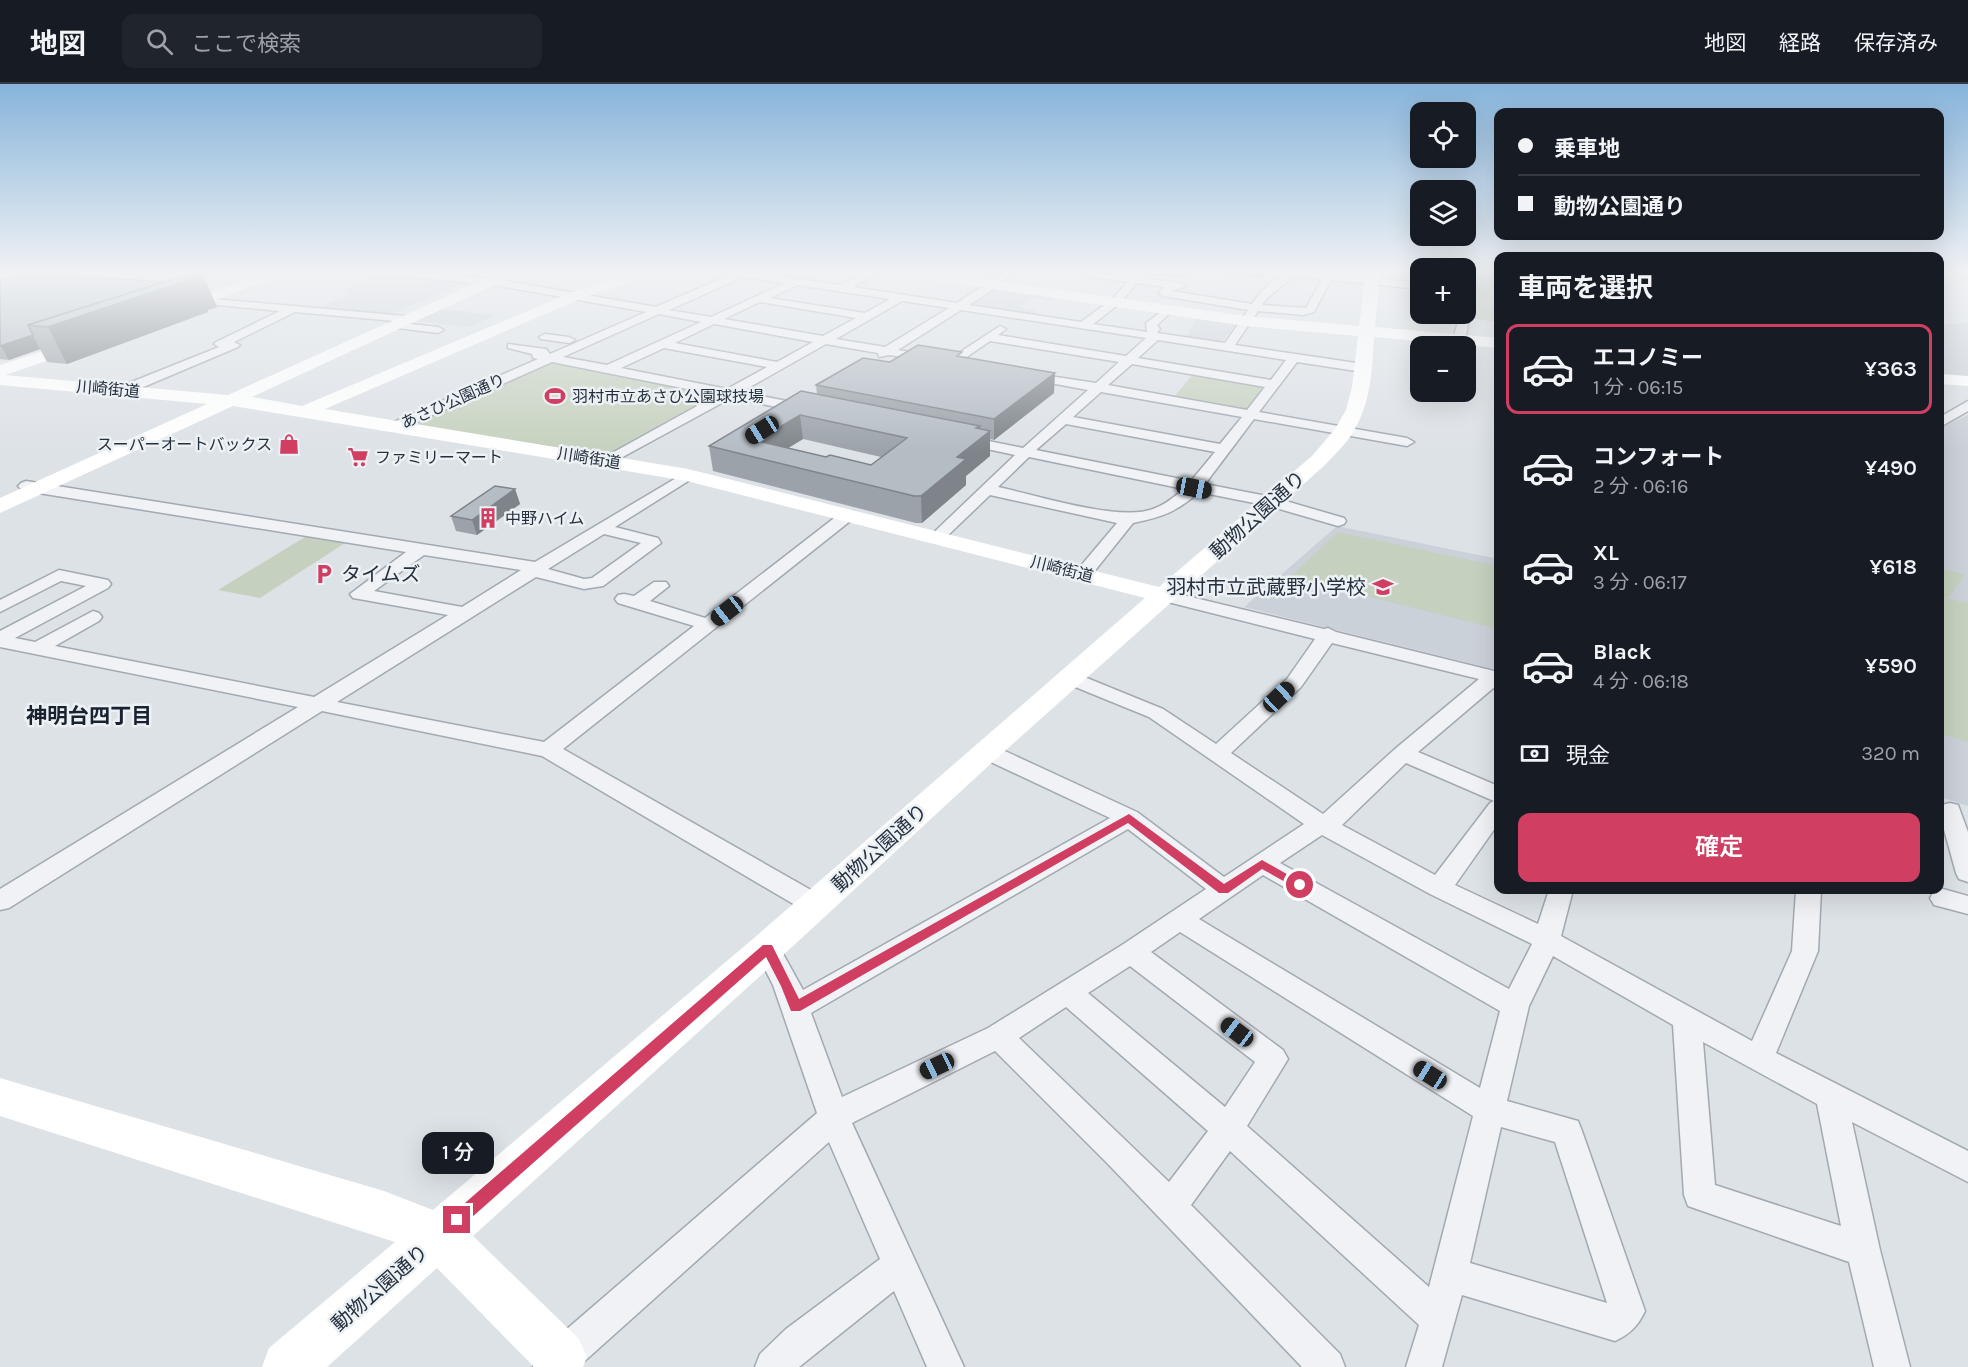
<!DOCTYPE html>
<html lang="ja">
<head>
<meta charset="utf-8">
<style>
  :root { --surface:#171b24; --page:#20242c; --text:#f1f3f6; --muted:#9ea1a6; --line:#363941; --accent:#d03e62 }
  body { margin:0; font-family:Karla,"Noto Sans JP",sans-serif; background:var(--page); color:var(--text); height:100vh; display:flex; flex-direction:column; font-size:22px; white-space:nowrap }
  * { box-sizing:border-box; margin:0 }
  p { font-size:20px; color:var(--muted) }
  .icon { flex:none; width:33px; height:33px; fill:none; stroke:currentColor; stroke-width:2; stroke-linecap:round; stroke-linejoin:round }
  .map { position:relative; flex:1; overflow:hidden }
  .side { position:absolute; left:1494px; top:168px; width:450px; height:642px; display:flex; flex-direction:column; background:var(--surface); border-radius:12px; box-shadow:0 6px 24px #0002 }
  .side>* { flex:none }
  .guide { position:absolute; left:1494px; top:24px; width:450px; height:132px; border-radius:12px; box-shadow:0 6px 24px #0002; display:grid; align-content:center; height:132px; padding:0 24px; background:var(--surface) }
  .fabs { position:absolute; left:1410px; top:18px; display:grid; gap:12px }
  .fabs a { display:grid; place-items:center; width:66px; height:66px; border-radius:12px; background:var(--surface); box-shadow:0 6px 24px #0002; font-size:30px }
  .end { position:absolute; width:27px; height:27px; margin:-14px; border:8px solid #d03e62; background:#fff; box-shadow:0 0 0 3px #fff }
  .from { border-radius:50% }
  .bubble { position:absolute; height:42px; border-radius:12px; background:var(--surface); box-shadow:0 6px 24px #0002; font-size:20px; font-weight:600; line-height:42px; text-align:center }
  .car { position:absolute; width:18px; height:36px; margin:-18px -9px; border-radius:8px; box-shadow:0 0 4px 2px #0007; background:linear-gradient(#222 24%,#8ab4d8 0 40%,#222 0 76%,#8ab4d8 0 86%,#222 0) }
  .guide b { display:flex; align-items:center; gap:21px; height:57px; font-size:22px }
  .guide b+b { border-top:2px solid var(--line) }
  .guide i { width:15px; height:15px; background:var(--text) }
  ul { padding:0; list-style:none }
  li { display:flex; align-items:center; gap:18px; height:90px; margin:0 12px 9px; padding:0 12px; border:3px solid transparent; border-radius:12px }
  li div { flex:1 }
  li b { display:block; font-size:22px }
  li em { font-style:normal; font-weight:600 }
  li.active { border-color:var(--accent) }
  li>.icon { width:54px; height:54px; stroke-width:1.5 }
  h2 { padding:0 24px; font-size:27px; line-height:72px }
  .pay { display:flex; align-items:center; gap:15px; height:66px; padding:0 24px; font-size:22px }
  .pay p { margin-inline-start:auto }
  .action { display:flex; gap:12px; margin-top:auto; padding:12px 24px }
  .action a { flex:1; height:69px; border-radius:12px; background:var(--accent); color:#fff; font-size:24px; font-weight:600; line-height:69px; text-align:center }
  header { display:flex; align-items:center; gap:36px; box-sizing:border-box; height:84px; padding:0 30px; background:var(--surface); border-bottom:2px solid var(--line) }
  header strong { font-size:28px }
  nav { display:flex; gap:33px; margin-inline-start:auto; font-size:21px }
  .search { width:420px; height:54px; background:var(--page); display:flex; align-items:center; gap:15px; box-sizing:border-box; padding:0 21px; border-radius:12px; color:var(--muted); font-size:22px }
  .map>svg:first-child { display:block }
  .built { fill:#cbd1d9 }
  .green { fill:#c5d1be }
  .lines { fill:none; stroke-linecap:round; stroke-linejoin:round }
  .street-casing { stroke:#a2a9b1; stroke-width:3 }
  .street { fill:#f0f2f6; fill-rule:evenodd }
  .secondary { fill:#fff; fill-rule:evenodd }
  .wall { fill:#9ba2a9; fill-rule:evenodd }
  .shaded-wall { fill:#7e8489 }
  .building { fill:#b4bcc4; stroke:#7e8489; stroke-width:1.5; fill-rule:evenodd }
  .route { fill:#d03e62 }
  .labels { text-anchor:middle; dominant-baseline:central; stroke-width:5; stroke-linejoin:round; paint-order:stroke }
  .far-street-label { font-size:16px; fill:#26313e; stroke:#ecf1f5 }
  .far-poi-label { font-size:16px; fill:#26313e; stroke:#ecf1f5; text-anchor:start }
  .street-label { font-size:20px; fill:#26313e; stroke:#ecf1f5 }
  .poi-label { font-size:20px; fill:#26313e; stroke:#ecf1f5; text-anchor:start }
  .neighbourhood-label { font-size:21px; font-weight:bold; fill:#19222f; stroke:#ecf1f5 }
</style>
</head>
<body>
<header>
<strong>地図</strong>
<div class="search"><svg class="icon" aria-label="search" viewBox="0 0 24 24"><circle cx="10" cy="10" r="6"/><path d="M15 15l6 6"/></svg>ここで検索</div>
<nav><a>地図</a><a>経路</a><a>保存済み</a></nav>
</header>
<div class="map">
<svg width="1968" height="1283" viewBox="0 0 1968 1283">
  <rect width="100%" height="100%" fill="#dde2e7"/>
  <g class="built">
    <polygon points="385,190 469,197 389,231 315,225 350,210 338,208"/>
    <polygon points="996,205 1057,214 1052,217 1032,214 1020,223 1037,227 1031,232 972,221"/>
    <polygon points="441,225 496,231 469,243 414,237"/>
    <polygon points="1196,235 1236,240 1220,260 1185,255"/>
    <polygon points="1968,239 1968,294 1941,292 1940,289 1940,241"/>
    <polygon points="1968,331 1968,722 1940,713 1940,344"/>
    <polygon points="1337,442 1498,475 1498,586 1244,523"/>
  </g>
  <g class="green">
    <polygon points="1466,189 1498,189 1498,239 1469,233"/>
    <polygon points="548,274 724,307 608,372 404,339"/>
    <polygon points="1195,288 1266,300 1244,327 1172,315"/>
    <polygon points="1338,448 1498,482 1498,545 1290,493"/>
    <polygon points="305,453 345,459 260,514 218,506"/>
    <polygon points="1940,484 1965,491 1948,514 1940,512"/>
    <polygon points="1940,513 1968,519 1968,658 1940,650"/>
  </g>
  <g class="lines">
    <g class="street-casing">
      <g id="street">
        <path d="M400,189H430L500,196L656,223L734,189H756L840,201L866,189H878L853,203L957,219L1002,189H1012L997,203L969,221L1081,238L1111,216L1128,198L1086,192L1081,189L1133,192L1136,189H1146L1142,194L1181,199L1186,202L1172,207L1252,220C1259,210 1273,194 1286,189C1301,183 1397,197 1420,199V205L1331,196L1314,228L1303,231L1258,227L1235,261L1363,280L1369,284L1363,288L1297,278L1259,328L1407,354L1414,358L1407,362L1254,335L1205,400L1272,413L1344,434L1346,437L1344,440L1338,442L1269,422L1199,408C1176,428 1163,433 1133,439L1089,494H1077L1074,490L1117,439L990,411L942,457L936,459L928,454L1015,371L959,359L957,356L959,353L964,352L1023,364L1088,306L1023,294L1021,291L1023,288L1096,299L1119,278L990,257L955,281H947L945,278L1000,242L1006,245L998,251L1126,272L1146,254L961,226L898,266L935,272V278L889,271L879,273L878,269L826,260L741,308L812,322L814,325L812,328L807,329L731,314L608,381L603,380L601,377L603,374L717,311L552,278L399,346L394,347L387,343L389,340L538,275L533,274L532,270L508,264V260L546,265L550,270L646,228L500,202L405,192ZM1294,192L1322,195L1306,224L1262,221L1266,215ZM743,193L785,199L711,233L669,226ZM1137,199L1165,203L1158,209L1163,212L1248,226L1225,259L1157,249L1160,245L1157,241L1173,226L1168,223L1146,239L1147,248L1093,240L1119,220ZM797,201L890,215L865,229L770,214ZM902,217L949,224L885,263L836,255ZM760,218L856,234L823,252L724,235ZM659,230L701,238L607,281L563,273ZM714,240L813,258L777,278L675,259ZM1158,256L1286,276L1271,296L1138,274ZM664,264L767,283L727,305L621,284ZM1132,280L1265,303L1247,326L1108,301ZM1101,308L1242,333L1220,360L1073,333ZM1066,340L1215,368L1191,397L1036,366ZM1029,373L1184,405C1174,413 1165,421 1153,425C1119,438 1036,411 998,403Z"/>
        <polygon points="1955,189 1968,189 1968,195"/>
        <polygon points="202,214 406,232 412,235 406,238 295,228 234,258 240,261 238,263 129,309 119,309 118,306 119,303 219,263 214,260 216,258 280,227 198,219 198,215"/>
        <polygon points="1466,227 1470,230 1465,256 1463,258 1455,258 1453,256 1460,230 1466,230"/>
        <polygon points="393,238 438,243 444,246 438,249 389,243 389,239"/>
        <polygon points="545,250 569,253 575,256 569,259 541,255 539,253"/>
        <polygon points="1968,317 1968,327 1940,343 1940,333"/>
        <path d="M688,387L693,388L695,391L693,394L615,443L658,454L661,459L603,502L584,505L536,493L337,618L544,658L694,542L618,519L615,515L618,511L624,510L634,512L654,498H666L669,502L650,517L705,534L842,428H854L856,431L854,434L563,665L825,814L829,821L825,828L816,830L807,828L542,672L322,627L9,824L0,826V805L298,623L0,563V547L86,502L61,497L0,528V516L59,486L108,496L111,500L108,504L15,554L35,558L93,527L99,529L102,533L99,537L55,562L314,613L448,531L359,515L353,514L350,510L406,468L26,407L21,405L18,402L21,399L26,397L535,478ZM604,450L641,459L592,494L584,495L548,485ZM424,471L521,486L462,523L374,507Z"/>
        <path d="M1166,507L1324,545L1328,544L1336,548L1498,588V600L1418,668L1498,702V740L1455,801L1538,840L1549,806H1573L1561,852L1752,957L1792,867L1796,806H1821L1818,867L1776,969L1968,1067V1098L1852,1038L1880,1166L1910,1283H1874L1849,1178L1688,1122L1684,1111L1673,941L1553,872L1529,922L1507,1017L1578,1037L1582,1047L1645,1227C1638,1242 1630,1250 1615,1257L1462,1211L1442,1283H1406L1419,1241L1230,1067L1191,1121L1340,1270L1345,1283H1302L1110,1082L995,967L852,1039L964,1283H927L894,1207L799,1283H755L760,1270L786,1245L880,1175L829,1058L578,1283H533L538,1270L817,1029L773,901L754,864L758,857L767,854L776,857L803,906L1110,734L978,672L975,667L978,662L986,660L994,662L1137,728L1224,793L1304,740L1149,633L1063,598L1060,594L1063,590H1077L1163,625L1216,660L1287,595L1315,555L1160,516L1157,512L1160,508ZM1332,559L1479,595L1395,665L1323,730L1231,669L1301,603ZM1406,679L1494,717L1490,719L1435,791L1342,741ZM1128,745L1206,805L1122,861L988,944L842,1013L811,929ZM1322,751L1430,810L1532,860L1509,905L1280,779ZM1263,791L1500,927L1480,1004L1199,835ZM1180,848L1473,1032L1429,1203L1247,1042L1288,975L1283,966L1151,868ZM1130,882L1255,978L1225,1023L1088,909ZM1066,923L1208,1047L1169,1098L1019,954ZM1703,958L1817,1020L1841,1142L1715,1101ZM1501,1043L1555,1058L1607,1219L1470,1179Z"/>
        <polygon points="1950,719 1958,721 1968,748 1968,798 1959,795 1956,789 1940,731 1942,721"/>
        <polygon points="1943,805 1968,812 1968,830 1934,821 1930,814 1934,807"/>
      </g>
    </g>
    <use href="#street" class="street"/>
    <g class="secondary">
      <polygon points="11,189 32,189 30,192 0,200 0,192"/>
      <polygon points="263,189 282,189 280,192 178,230 168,230 165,227 168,224"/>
      <path d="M498,189H516L514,192L252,313L302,322L570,209L629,189H649L647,192L580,215L325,325L688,385L1159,503L1312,372L1335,345L1346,326L1352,303L1358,252L1246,242L912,193L905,189H939L1246,232L1359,242L1366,189H1380L1375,243L1498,254V264L1374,253C1372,286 1371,319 1353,348C1346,360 1335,370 1326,380L997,674L780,874L473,1152L579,1255L587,1273L583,1283H534L437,1184L327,1283H262L269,1264L395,1158L0,1032V994L384,1107L433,1126L754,854L1145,514L687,397L233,322L0,429V414L207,320L0,301V281L82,254L88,255L90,259L88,263L5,291L228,311Z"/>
      <polygon points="1940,290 1968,292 1968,302 1940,300"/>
    </g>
  </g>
  <g class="wall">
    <polygon points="202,189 217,223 208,226 208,228 67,280 47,278 40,265 9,276 0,275 0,196 164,198"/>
    <polygon points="1151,189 1188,189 1182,194 1151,191"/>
    <polygon points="1221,189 1265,189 1260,195"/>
    <path d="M962,273L1054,309L994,356L990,355V372L966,392V401L922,439H916L713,387L709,362L817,310L816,301L890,278ZM803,355L881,373L871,381L826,373L788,364Z"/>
    <polygon points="515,405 520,420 477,451 456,447 451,432"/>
  </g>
  <g class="shaded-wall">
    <polygon points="202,189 217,223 208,226 208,228 67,280 48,243"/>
    <polygon points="1183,189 1188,189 1182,194"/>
    <polygon points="1261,189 1265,189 1260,195"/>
    <polygon points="33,251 40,265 9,276 1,262"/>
    <polygon points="1055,289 1054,309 994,356 994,335"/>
    <polygon points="800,331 803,355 770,375 761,354"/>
    <polygon points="980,342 980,355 990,347 990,372 966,392 966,401 922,439 921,412 957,373 976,344"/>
    <polygon points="515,405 520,420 477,451 472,436"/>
  </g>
  <g class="building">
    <polygon points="22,189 164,198 28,241 33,251 0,262 0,196"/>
    <polygon points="193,189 202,189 190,193 194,194 48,243 28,241"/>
    <polygon points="918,261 962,268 957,272 1055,289 994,335 816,301 863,274 890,278"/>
    <path d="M801,307L980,342L976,344L990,347L957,373L966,375L921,412H914L709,362ZM800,331L907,354L871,381L830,371L826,373L762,358L768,355L761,354Z"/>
    <polygon points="495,402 515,405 472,436 451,432"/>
  </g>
  <linearGradient id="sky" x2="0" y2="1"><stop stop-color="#87b4db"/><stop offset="0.51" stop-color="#f0f2f4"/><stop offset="1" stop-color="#f0f2f4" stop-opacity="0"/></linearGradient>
  <rect width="1968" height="368" fill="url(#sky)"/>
  <polygon class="route" points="1129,730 1224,800 1262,776 1306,801 1304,804 1296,804 1262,785 1228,809 1219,809 1128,739 800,927 791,927 781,902 766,873 462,1142 457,1144 451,1142 449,1136 451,1131 763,861 772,861 799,915"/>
  <defs>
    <g id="stadium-bare" transform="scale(1.62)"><path d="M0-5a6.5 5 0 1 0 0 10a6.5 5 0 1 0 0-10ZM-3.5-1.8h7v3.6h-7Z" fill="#d03e62" stroke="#ecf1f5" stroke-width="2.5" paint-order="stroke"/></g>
    <g id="shop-bare" transform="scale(1.62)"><path d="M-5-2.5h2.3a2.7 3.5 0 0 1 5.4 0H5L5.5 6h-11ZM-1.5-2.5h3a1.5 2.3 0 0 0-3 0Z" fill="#d03e62" stroke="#ecf1f5" stroke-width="2.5" paint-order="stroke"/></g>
    <g id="supermarket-bare" transform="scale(1.62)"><path d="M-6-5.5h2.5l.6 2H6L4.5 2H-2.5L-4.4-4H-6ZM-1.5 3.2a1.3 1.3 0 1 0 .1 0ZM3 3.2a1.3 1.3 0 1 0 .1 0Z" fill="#d03e62" stroke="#ecf1f5" stroke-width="2.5" paint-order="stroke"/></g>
    <g id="building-bare" transform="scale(1.62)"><path d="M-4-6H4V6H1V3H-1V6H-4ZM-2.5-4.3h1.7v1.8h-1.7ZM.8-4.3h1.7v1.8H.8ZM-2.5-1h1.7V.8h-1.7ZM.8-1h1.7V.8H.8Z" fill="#d03e62" stroke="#ecf1f5" stroke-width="2.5" paint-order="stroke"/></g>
    <g id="parking-bare" transform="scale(1.62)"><path d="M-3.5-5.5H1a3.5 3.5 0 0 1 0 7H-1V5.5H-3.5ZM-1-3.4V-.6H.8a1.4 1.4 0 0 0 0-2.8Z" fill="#d03e62" stroke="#ecf1f5" stroke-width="2.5" paint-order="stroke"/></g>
    <g id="school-bare" transform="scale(1.62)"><path d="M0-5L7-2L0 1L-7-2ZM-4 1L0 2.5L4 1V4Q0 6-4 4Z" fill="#d03e62" stroke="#ecf1f5" stroke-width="2.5" paint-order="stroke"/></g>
  </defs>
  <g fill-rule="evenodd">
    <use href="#stadium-bare" x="555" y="312"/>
    <use href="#shop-bare" x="289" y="360"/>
    <use href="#supermarket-bare" x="358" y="373"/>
    <use href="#building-bare" x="488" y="434"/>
    <use href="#parking-bare" x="324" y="490"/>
    <use href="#school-bare" x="1383" y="503"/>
  </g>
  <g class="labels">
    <g class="far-street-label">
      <text transform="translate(108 305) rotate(5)">川崎街道</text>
      <text transform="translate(453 317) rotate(-24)">あさひ公園通り</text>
      <text transform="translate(589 374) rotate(9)">川崎街道</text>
      <text transform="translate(1062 485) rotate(14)">川崎街道</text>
    </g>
    <g class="far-poi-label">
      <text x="572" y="312">羽村市立あさひ公園球技場</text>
      <text x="272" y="360" text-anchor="end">スーパーオートバックス</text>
      <text x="375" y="373">ファミリーマート</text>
      <text x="505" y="434">中野ハイム</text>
    </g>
    <g class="street-label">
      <text transform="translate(1258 431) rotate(-42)">動物公園通り</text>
      <text transform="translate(880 764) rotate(-42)">動物公園通り</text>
      <text transform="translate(380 1204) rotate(-41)">動物公園通り</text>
    </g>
    <g class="poi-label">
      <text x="341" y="490">タイムズ</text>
      <text x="1366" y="503" text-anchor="end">羽村市立武蔵野小学校</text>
    </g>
    <g class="neighbourhood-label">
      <text x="89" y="632">神明台四丁目</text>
    </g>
  </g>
</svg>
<div class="fabs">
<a><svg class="icon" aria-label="locate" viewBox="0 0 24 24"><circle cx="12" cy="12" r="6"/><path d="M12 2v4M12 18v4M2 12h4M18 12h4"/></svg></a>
<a><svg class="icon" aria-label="layers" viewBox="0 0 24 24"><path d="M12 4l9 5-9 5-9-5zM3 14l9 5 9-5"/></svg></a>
<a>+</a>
<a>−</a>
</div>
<i class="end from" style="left:1300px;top:801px"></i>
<i class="end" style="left:457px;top:1136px"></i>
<div class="bubble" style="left:422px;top:1048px;width:72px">1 分</div>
<i class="car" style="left:762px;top:346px;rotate:238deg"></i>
<i class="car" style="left:1194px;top:404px;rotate:101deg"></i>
<i class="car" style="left:727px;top:527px;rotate:232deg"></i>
<i class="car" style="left:1279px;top:613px;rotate:47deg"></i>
<i class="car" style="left:1237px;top:948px;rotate:307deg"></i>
<i class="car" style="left:937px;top:982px;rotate:245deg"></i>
<i class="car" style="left:1430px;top:991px;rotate:302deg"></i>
<div class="guide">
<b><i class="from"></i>乗車地</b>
<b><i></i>動物公園通り</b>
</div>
<section class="side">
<h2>車両を選択</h2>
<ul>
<li class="active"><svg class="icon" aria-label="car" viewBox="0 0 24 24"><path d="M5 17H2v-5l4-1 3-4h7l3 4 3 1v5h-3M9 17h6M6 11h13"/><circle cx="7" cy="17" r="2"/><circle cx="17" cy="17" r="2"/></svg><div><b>エコノミー</b><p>1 分 · 06:15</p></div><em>¥363</em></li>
<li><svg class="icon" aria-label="car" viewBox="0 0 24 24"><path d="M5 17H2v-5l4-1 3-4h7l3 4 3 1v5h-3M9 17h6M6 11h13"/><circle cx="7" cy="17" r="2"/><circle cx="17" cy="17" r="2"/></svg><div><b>コンフォート</b><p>2 分 · 06:16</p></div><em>¥490</em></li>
<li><svg class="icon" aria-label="car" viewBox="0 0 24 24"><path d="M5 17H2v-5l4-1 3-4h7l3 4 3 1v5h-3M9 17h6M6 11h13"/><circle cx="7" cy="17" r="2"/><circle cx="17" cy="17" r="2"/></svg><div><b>XL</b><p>3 分 · 06:17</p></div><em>¥618</em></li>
<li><svg class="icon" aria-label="car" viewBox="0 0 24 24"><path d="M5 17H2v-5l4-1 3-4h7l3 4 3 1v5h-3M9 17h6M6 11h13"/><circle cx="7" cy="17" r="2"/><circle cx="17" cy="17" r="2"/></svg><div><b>Black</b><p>4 分 · 06:18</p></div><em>¥590</em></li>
</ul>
<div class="pay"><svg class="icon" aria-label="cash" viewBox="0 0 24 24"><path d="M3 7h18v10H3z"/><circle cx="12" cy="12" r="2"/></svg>現金<p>320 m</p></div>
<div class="action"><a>確定</a></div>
</section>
</div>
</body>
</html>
